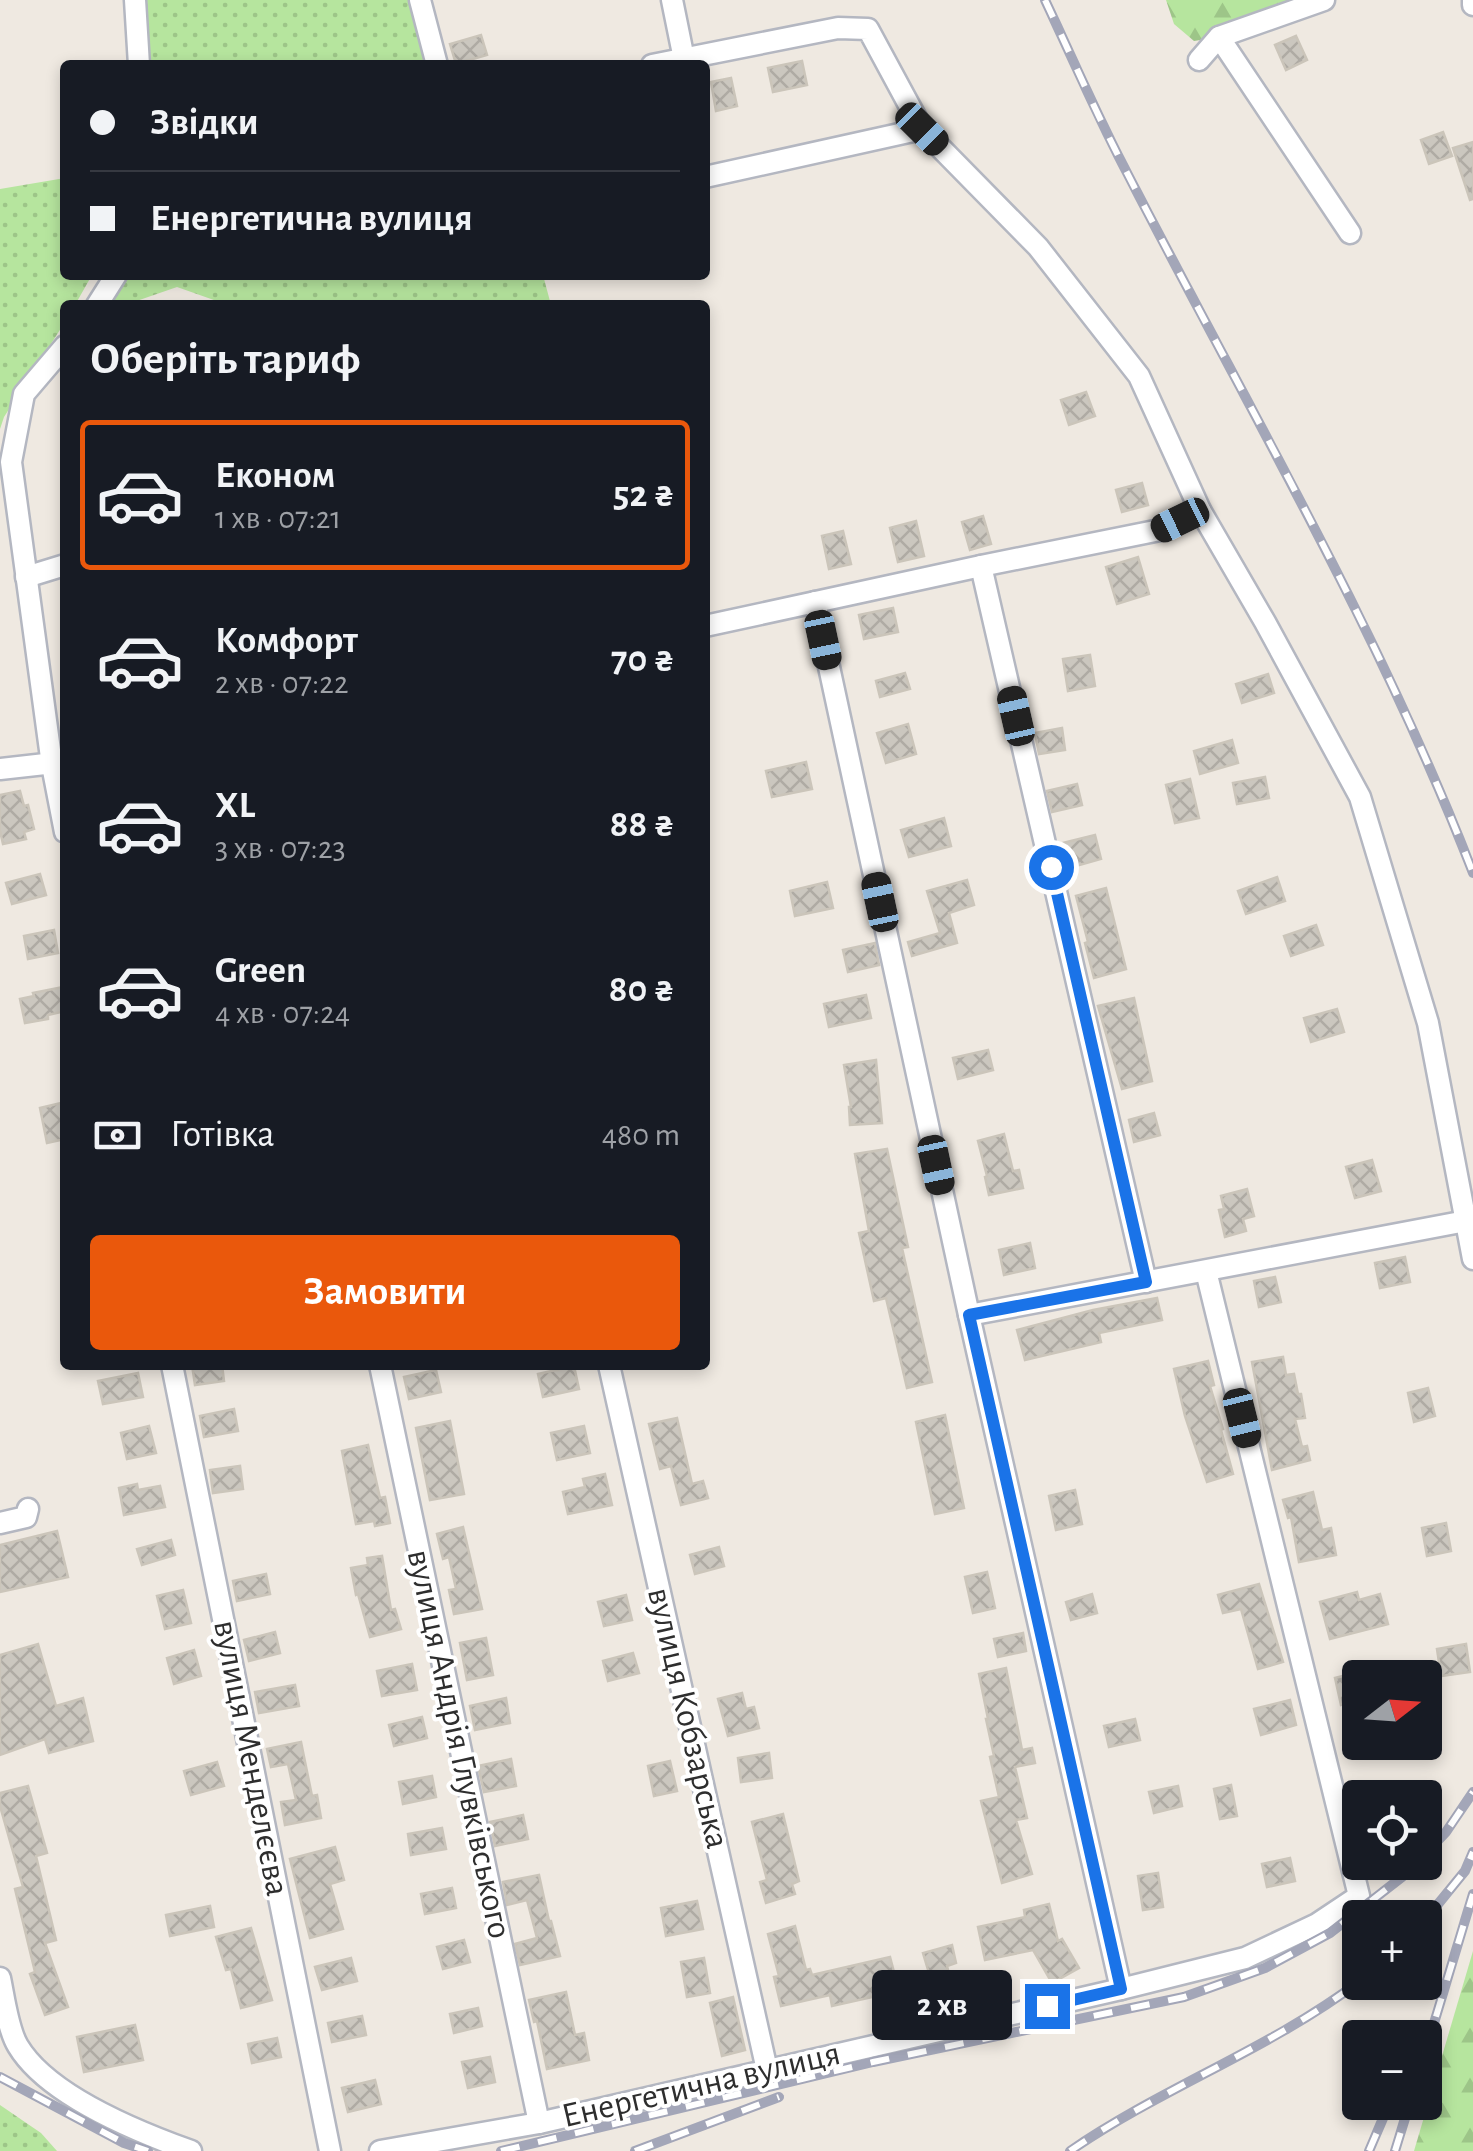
<!DOCTYPE html>
<html lang="uk">
<head>
<meta charset="utf-8">
<style>
  :root { --surface:#171b24; --page:#20242c; --text:#f1f3f6; --muted:#9ea1a6; --line:#363941; --accent:#ea580c }
  body { margin:0; font-family:"Alegreya Sans",sans-serif; background:var(--page); color:var(--text); height:100vh; display:flex; flex-direction:column; font-size:38px; white-space:nowrap }
  * { box-sizing:border-box; margin:0 }
  p { font-size:32px; color:var(--muted) }
  .icon { flex:none; width:55px; height:55px; fill:none; stroke:currentColor; stroke-width:2; stroke-linecap:round; stroke-linejoin:round }
  .map { position:relative; flex:1; overflow:hidden }
  .drawer { position:absolute; left:60px; top:300px; width:650px; height:1070px; display:flex; flex-direction:column; background:var(--surface); border-radius:10px; box-shadow:0 5px 15px #0003 }
  .drawer>* { flex:none }
  .guide { position:absolute; left:60px; top:60px; width:650px; height:220px; border-radius:10px; box-shadow:0 5px 15px #0003; display:grid; align-content:center; height:220px; padding:0 30px; background:var(--surface) }
  .needle { width:65px; rotate:73deg }
  .fabs { position:absolute; left:1342px; top:1660px; display:grid; gap:20px }
  .fabs a { display:grid; place-items:center; width:100px; height:100px; border-radius:10px; background:var(--surface); box-shadow:0 5px 15px #0003; font-size:50px }
  .end { position:absolute; width:45px; height:45px; margin:-22px; border:12px solid #1a73e8; background:#fff; box-shadow:0 0 0 5px #fff }
  .from { border-radius:50% }
  .bubble { position:absolute; height:70px; border-radius:10px; background:var(--surface); box-shadow:0 5px 15px #0003; font-size:32px; font-weight:700; line-height:70px; text-align:center }
  .car { position:absolute; width:30px; height:60px; margin:-30px -15px; border-radius:12px; box-shadow:0 0 8px 2px #0007; background:linear-gradient(#222 24%,#8ab4d8 0 40%,#222 0 76%,#8ab4d8 0 86%,#222 0) }
  .guide b { display:flex; align-items:center; gap:35px; height:95px; font-size:38px }
  .guide b+b { border-top:2px solid var(--line) }
  .guide i { width:25px; height:25px; background:var(--text) }
  ul { padding:0; list-style:none }
  li { display:flex; align-items:center; gap:30px; height:150px; margin:0 20px 15px; padding:0 10px; border:5px solid transparent; border-radius:10px }
  li div { flex:1 }
  li b { display:block; font-size:38px }
  li em { font-style:normal; font-weight:700 }
  li.on { border-color:var(--accent) }
  li>.icon { width:90px; height:90px; stroke-width:1.5 }
  h2 { padding:0 30px; font-size:45px; line-height:120px }
  .pay { display:flex; align-items:center; gap:25px; height:110px; padding:0 30px; font-size:38px }
  .pay p { margin-inline-start:auto }
  .cta { display:flex; gap:20px; margin-top:auto; padding:20px 30px }
  .cta a { flex:1; height:115px; border-radius:10px; background:var(--accent); color:#fff; font-size:40px; font-weight:700; line-height:115px; text-align:center }
  .map>svg:first-child { display:block }
  .green { fill:url(#green-dots) }
  .forest { fill:url(#forest-firs) }
  .building { fill:url(#building-cross-hatch); stroke:#cbc5ba; stroke-width:2.5 }
  .lines { fill:none; stroke-linecap:round; stroke-linejoin:round }
  .minor-casing { stroke:#b4b7c1; stroke-width:25 }
  .minor { stroke:#fff; stroke-width:20 }
  .rail-casing { stroke:#a3a6b8; stroke-width:10 }
  .rail { stroke:#fff; stroke-width:6; stroke-dasharray:19; stroke-linecap:butt }
  .route { stroke:#1a73e8; stroke-width:12 }
  .labels { text-anchor:middle; dominant-baseline:central; stroke-width:8; stroke-linejoin:round; paint-order:stroke }
  .street-label { font-size:35px; fill:#2e2e2e; stroke:#fff }
</style>
</head>
<body>
<div class="map">
<svg width="1473" height="2151" viewBox="0 0 1473 2151">
  <defs>
    <pattern id="green-dots" width="8" height="8" patternUnits="userSpaceOnUse" patternTransform="scale(2.5)"><rect width="8" height="8" fill="#b6e59e"/><path d="M2 2h.1M6 6h.1" fill="none" stroke="#9dc588" stroke-width="1.8" stroke-linecap="round"/></pattern>
    <pattern id="forest-firs" width="22" height="20" patternUnits="userSpaceOnUse" patternTransform="scale(2.5)"><rect width="22" height="20" fill="#b6e59e"/><path d="M5 1l3.5 6h-7zM16 11l3.5 6h-7z" fill="#9dc588"/></pattern>
    <pattern id="building-cross-hatch" width="8" height="8" patternUnits="userSpaceOnUse" patternTransform="scale(2.5)"><rect width="8" height="8" fill="#cbc7bf"/><path d="M0 0l8 8M0 8l8-8" fill="none" stroke="#afaba4"/></pattern>
  </defs>
  <rect width="100%" height="100%" fill="#efe9e1"/>
  <g class="green">
    <polygon points="135,0 420,0 437,65 139,65"/>
    <polygon points="65,178 65,275 92,275 75,305 65,305 65,322 4,417 0,429 0,189"/>
    <polygon points="103,275 543,275 551,305 228,305 177,287 125,305 93,305"/>
    <polygon points="0,2105 41,2133 57,2151 0,2151"/>
  </g>
  <g class="forest">
    <polygon points="1166,0 1321,0 1219,37 1194,41 1174,24"/>
    <polygon points="1473,1951 1473,2151 1414,2151"/>
  </g>
  <g class="building">
    <polygon points="481,35 487,55 456,64 450,44"/>
    <polygon points="1296,36 1307,60 1286,70 1275,45"/>
    <polygon points="802,61 807,85 773,92 768,68"/>
    <polygon points="731,78 737,106 716,111 711,82"/>
    <polygon points="1443,132 1452,156 1429,164 1421,140"/>
    <polygon points="1473,142 1473,199 1470,200 1453,148"/>
    <polygon points="1086,392 1095,416 1069,425 1061,400"/>
    <polygon points="1142,483 1148,505 1122,512 1116,490"/>
    <polygon points="983,516 991,544 970,550 962,522"/>
    <polygon points="916,521 924,556 898,562 890,528"/>
    <polygon points="843,531 851,564 829,569 822,536"/>
    <polygon points="1138,557 1149,594 1117,604 1106,567"/>
    <polygon points="893,608 898,632 864,639 859,615"/>
    <polygon points="1090,655 1095,686 1068,691 1063,659"/>
    <polygon points="905,673 910,689 880,697 876,681"/>
    <polygon points="1268,674 1274,693 1242,703 1236,684"/>
    <polygon points="908,724 916,754 886,763 877,733"/>
    <polygon points="1062,728 1065,750 1039,754 1035,733"/>
    <polygon points="1232,740 1238,763 1200,774 1194,751"/>
    <polygon points="806,762 812,789 772,797 766,771"/>
    <polygon points="1265,777 1269,798 1237,804 1233,783"/>
    <polygon points="1190,779 1199,818 1175,823 1166,785"/>
    <polygon points="1077,784 1082,805 1052,812 1047,791"/>
    <polygon points="20,791 24,806 28,805 34,829 24,832 26,839 3,844 0,831 0,795"/>
    <polygon points="944,818 951,846 909,857 901,830"/>
    <polygon points="1095,835 1101,859 1069,868 1063,843"/>
    <polygon points="40,874 46,895 12,904 6,883"/>
    <polygon points="1277,877 1285,901 1246,914 1238,891"/>
    <polygon points="967,880 974,905 949,913 957,943 912,956 908,942 940,933 927,891"/>
    <polygon points="827,882 833,908 795,916 790,891"/>
    <polygon points="1106,888 1126,969 1094,978 1085,943 1088,942 1076,896"/>
    <polygon points="1316,925 1323,945 1291,956 1284,936"/>
    <polygon points="54,930 58,953 28,959 24,936"/>
    <polygon points="875,943 879,965 848,972 843,950"/>
    <polygon points="63,987 65,1011 48,1015 48,1019 25,1023 20,999 34,996 33,993"/>
    <polygon points="866,995 871,1018 829,1027 824,1004"/>
    <polygon points="1134,998 1152,1081 1122,1089 1098,1006"/>
    <polygon points="1337,1009 1344,1032 1311,1042 1304,1018"/>
    <polygon points="988,1050 993,1070 958,1079 953,1058"/>
    <polygon points="876,1060 882,1123 850,1125 849,1107 851,1107 844,1065"/>
    <polygon points="61,1103 65,1118 65,1139 47,1143 40,1108"/>
    <polygon points="1154,1113 1160,1135 1134,1142 1129,1120"/>
    <polygon points="1004,1134 1013,1171 1019,1170 1023,1188 989,1195 985,1177 987,1176 978,1141"/>
    <polygon points="887,1149 908,1247 902,1248 932,1382 907,1388 886,1298 874,1301 859,1233 869,1231 855,1154"/>
    <polygon points="1372,1160 1381,1191 1355,1198 1346,1167"/>
    <polygon points="1247,1189 1254,1216 1243,1219 1246,1231 1225,1237 1219,1210 1224,1209 1221,1196"/>
    <polygon points="1030,1243 1035,1268 1004,1275 999,1250"/>
    <polygon points="1405,1257 1410,1282 1380,1288 1375,1263"/>
    <polygon points="1275,1277 1281,1302 1259,1307 1254,1281"/>
    <polygon points="1157,1298 1162,1320 1099,1333 1101,1342 1025,1360 1017,1330 1093,1310"/>
    <polygon points="1283,1357 1286,1375 1294,1374 1298,1394 1301,1394 1305,1418 1295,1419 1302,1447 1307,1446 1310,1460 1272,1470 1252,1362"/>
    <polygon points="1208,1361 1214,1385 1210,1386 1223,1429 1221,1430 1233,1474 1207,1482 1185,1416 1174,1369"/>
    <polygon points="192,1365 222,1365 224,1381 195,1385"/>
    <polygon points="574,1366 579,1389 543,1397 538,1374"/>
    <polygon points="436,1370 441,1392 409,1399 404,1377"/>
    <polygon points="138,1373 143,1397 103,1404 98,1381"/>
    <polygon points="1428,1388 1435,1416 1414,1422 1408,1393"/>
    <polygon points="234,1409 238,1431 204,1437 200,1416"/>
    <polygon points="945,1415 964,1508 935,1514 916,1422"/>
    <polygon points="677,1418 692,1484 703,1481 708,1498 681,1505 671,1466 660,1469 649,1424"/>
    <polygon points="450,1421 464,1494 430,1500 416,1428"/>
    <polygon points="149,1426 156,1453 127,1459 121,1433"/>
    <polygon points="584,1426 590,1453 557,1460 551,1433"/>
    <polygon points="368,1445 380,1498 385,1497 390,1523 375,1526 374,1521 356,1524 342,1451"/>
    <polygon points="240,1466 243,1489 213,1493 210,1470"/>
    <polygon points="605,1474 612,1505 568,1514 563,1492 585,1487 583,1479"/>
    <polygon points="137,1484 138,1490 160,1486 165,1507 124,1515 119,1488"/>
    <polygon points="1075,1490 1082,1524 1056,1530 1049,1496"/>
    <polygon points="1313,1492 1322,1530 1331,1528 1336,1555 1299,1562 1291,1517 1288,1518 1283,1500"/>
    <polygon points="1446,1523 1451,1551 1427,1556 1422,1528"/>
    <polygon points="463,1527 482,1609 454,1614 449,1590 456,1589 449,1557 443,1559 437,1534"/>
    <polygon points="57,1531 68,1577 0,1592 0,1545"/>
    <polygon points="171,1540 175,1555 142,1565 137,1549"/>
    <polygon points="719,1547 724,1566 695,1574 690,1555"/>
    <polygon points="382,1556 391,1610 395,1609 401,1629 370,1637 358,1594 356,1595 351,1568 368,1565 367,1558"/>
    <polygon points="987,1572 995,1608 973,1613 965,1577"/>
    <polygon points="266,1574 270,1594 237,1601 233,1581"/>
    <polygon points="1259,1584 1283,1662 1258,1669 1241,1609 1223,1613 1218,1595"/>
    <polygon points="183,1590 191,1623 165,1629 157,1596"/>
    <polygon points="1357,1592 1359,1600 1380,1594 1388,1624 1330,1639 1320,1602"/>
    <polygon points="1092,1594 1097,1613 1071,1620 1066,1602"/>
    <polygon points="626,1595 632,1620 604,1626 598,1602"/>
    <polygon points="275,1632 280,1653 249,1661 244,1640"/>
    <polygon points="1023,1633 1026,1651 998,1657 994,1639"/>
    <polygon points="486,1638 493,1675 467,1680 460,1643"/>
    <polygon points="38,1644 56,1706 83,1698 93,1741 49,1753 45,1739 0,1755 0,1655"/>
    <polygon points="1466,1644 1470,1672 1441,1676 1437,1649"/>
    <polygon points="194,1650 201,1676 174,1684 167,1658"/>
    <polygon points="633,1653 639,1673 608,1681 603,1661"/>
    <polygon points="412,1664 417,1690 382,1696 377,1671"/>
    <polygon points="1006,1668 1022,1750 1032,1748 1035,1763 1015,1767 1027,1818 1016,1820 1032,1874 1002,1883 981,1801 999,1797 990,1757 994,1756 986,1719 988,1719 979,1674"/>
    <polygon points="1358,1672 1360,1700 1341,1705 1335,1678"/>
    <polygon points="295,1685 299,1706 259,1713 255,1692"/>
    <polygon points="742,1693 746,1709 754,1707 759,1728 728,1736 718,1699"/>
    <polygon points="506,1698 510,1723 475,1730 470,1706"/>
    <polygon points="1290,1700 1296,1725 1261,1735 1254,1709"/>
    <polygon points="422,1717 427,1738 394,1746 389,1725"/>
    <polygon points="1135,1719 1140,1740 1109,1747 1104,1726"/>
    <polygon points="301,1742 312,1796 317,1795 321,1818 285,1825 281,1802 296,1800 288,1764 271,1767 267,1749"/>
    <polygon points="769,1753 772,1778 741,1782 738,1758"/>
    <polygon points="511,1759 516,1786 484,1792 478,1766"/>
    <polygon points="670,1761 677,1791 654,1796 648,1766"/>
    <polygon points="217,1762 224,1786 191,1795 184,1771"/>
    <polygon points="432,1776 436,1797 403,1804 399,1782"/>
    <polygon points="1231,1785 1237,1816 1220,1819 1214,1789"/>
    <polygon points="28,1786 47,1853 36,1856 56,1940 45,1943 68,2007 45,2015 30,1974 35,1972 15,1889 23,1887 0,1806 0,1793"/>
    <polygon points="1178,1786 1182,1806 1154,1813 1149,1792"/>
    <polygon points="783,1814 799,1881 792,1884 795,1894 766,1903 760,1882 767,1880 752,1822"/>
    <polygon points="523,1815 528,1839 495,1846 490,1822"/>
    <polygon points="442,1828 446,1849 411,1855 408,1834"/>
    <polygon points="335,1847 344,1880 330,1884 343,1929 310,1938 290,1859"/>
    <polygon points="1290,1858 1295,1881 1267,1887 1262,1864"/>
    <polygon points="1158,1873 1163,1907 1143,1910 1138,1876"/>
    <polygon points="539,1875 549,1921 551,1921 560,1956 520,1965 515,1944 537,1938 527,1900 507,1905 503,1882"/>
    <polygon points="452,1888 456,1908 425,1914 421,1894"/>
    <polygon points="697,1901 703,1929 666,1936 661,1908"/>
    <polygon points="1049,1904 1058,1941 1062,1939 1079,1968 1052,1983 1033,1950 985,1960 978,1927 1025,1917 1024,1910"/>
    <polygon points="210,1906 214,1927 170,1936 166,1915"/>
    <polygon points="795,1926 806,1970 810,1969 812,1975 890,1957 899,1991 832,2006 830,1995 781,2006 774,1977 779,1976 768,1934"/>
    <polygon points="251,1928 272,2000 241,2008 231,1969 226,1970 216,1937"/>
    <polygon points="464,1940 470,1962 443,1969 437,1947"/>
    <polygon points="952,1945 956,1963 947,1966 950,1978 932,1983 923,1953"/>
    <polygon points="351,1958 357,1981 322,1990 315,1967"/>
    <polygon points="704,1958 710,1993 687,1997 681,1962"/>
    <polygon points="566,1992 575,2035 584,2033 589,2060 547,2069 537,2021 534,2022 529,2000"/>
    <polygon points="733,1997 745,2050 722,2056 710,2003"/>
    <polygon points="478,2008 482,2026 454,2033 450,2014"/>
    <polygon points="362,2016 366,2035 332,2042 328,2023"/>
    <polygon points="135,2025 143,2060 84,2072 77,2037"/>
    <polygon points="277,2038 281,2057 252,2063 248,2044"/>
    <polygon points="490,2057 495,2082 468,2088 462,2062"/>
    <polygon points="375,2080 381,2104 348,2112 342,2088"/>
  </g>
  <g class="lines">
    <g class="minor-casing">
      <g id="minor">
        <polyline points="135,0 139,65"/>
        <polyline points="420,0 437,65"/>
        <polyline points="672,0 684,59"/>
        <polyline points="1473,0 1473,5"/>
        <polyline points="1219,37 1350,233"/>
        <polyline points="1199,60 1219,37 1324,0"/>
        <polyline points="652,65 838,28 868,29 922,129 1038,247 1139,376 1200,510 1265,622 1360,797 1428,1023 1473,1259"/>
        <polyline points="705,177 922,129"/>
        <polyline points="97,305 116,275"/>
        <polyline points="65,346 24,394 11,462 52,765 65,832"/>
        <polyline points="981,566 1146,1282"/>
        <polyline points="26,577 65,565"/>
        <polyline points="815,602 969,1315 1121,1989"/>
        <polyline points="705,626 981,566 1160,530 1200,510"/>
        <polyline points="0,769 63,762"/>
        <polyline points="969,1315 1466,1221"/>
        <polyline points="172,1365 330,2151"/>
        <polyline points="380,1365 539,2123"/>
        <polyline points="609,1365 767,2070"/>
        <polyline points="0,1523 26,1517 28,1509"/>
        <path d="M0,1978C4,1997 8,2030 18,2046C48,2096 138,2132 191,2151"/>
        <polyline points="380,2151 539,2123 1121,1989 1245,1958 1317,1924 1359,1896 1206,1271"/>
      </g>
    </g>
    <use href="#minor" class="minor"/>
    <g class="rail-casing">
      <g id="rail">
        <path d="M1045,0C1071,55 1095,111 1123,165C1243,399 1378,627 1473,873"/>
        <polyline points="1425,1854 1446,1832 1473,1792"/>
        <polyline points="1425,1920 1465,1871 1473,1852"/>
        <polyline points="1425,2053 1473,1894"/>
        <polyline points="0,2077 124,2143 148,2151"/>
        <polyline points="501,2151 873,2062 1184,1997 1265,1968 1330,1933 1402,1877 1416,1862"/>
        <polyline points="635,2151 779,2097"/>
        <path d="M1070,2151C1163,2087 1270,2049 1360,1981"/>
        <polyline points="1369,2151 1390,2102"/>
        <polyline points="1395,2151 1410,2102"/>
      </g>
    </g>
    <use href="#rail" class="rail"/>
  </g>
  <g class="lines">
    <polyline class="route" points="1047,2006 1121,1989 969,1315 1146,1282 1051,867"/>
  </g>
  <g class="labels">
    <g class="street-label">
      <text transform="translate(688 1718) rotate(77)">вулиця Кобзарська</text>
      <text transform="translate(459 1744) rotate(78)">вулиця Андрія Глувківського</text>
      <text transform="translate(251 1758) rotate(79)">вулиця Менделєєва</text>
      <text transform="translate(701 2085) rotate(-13)">Енергетична вулиця</text>
    </g>
  </g>
</svg>
<div class="fabs">
<a><svg class="needle" viewBox="-14 -14 28 28"><path d="M0-13l5 13h-10z" fill="#e53935"/><path d="M0 13l5-13h-10z" fill="#9ea1a6"/></svg></a>
<a><svg class="icon" aria-label="locate" viewBox="0 0 24 24"><circle cx="12" cy="12" r="6"/><path d="M12 2v4M12 18v4M2 12h4M18 12h4"/></svg></a>
<a>+</a>
<a>−</a>
</div>
<i class="end from" style="left:1051px;top:867px"></i>
<i class="end" style="left:1047px;top:2006px"></i>
<div class="bubble" style="left:872px;top:1970px;width:140px">2 хв</div>
<i class="car" style="left:922px;top:129px;rotate:135deg"></i>
<i class="car" style="left:1180px;top:520px;rotate:244deg"></i>
<i class="car" style="left:823px;top:640px;rotate:168deg"></i>
<i class="car" style="left:1016px;top:716px;rotate:347deg"></i>
<i class="car" style="left:880px;top:902px;rotate:348deg"></i>
<i class="car" style="left:936px;top:1165px;rotate:168deg"></i>
<i class="car" style="left:1242px;top:1418px;rotate:166deg"></i>
<div class="guide">
<b><i class="from"></i>Звідки</b>
<b><i></i>Енергетична вулиця</b>
</div>
<section class="drawer">
<h2>Оберіть тариф</h2>
<ul>
<li class="on"><svg class="icon" aria-label="car" viewBox="0 0 24 24"><path d="M5 17H2v-5l4-1 3-4h7l3 4 3 1v5h-3M9 17h6M6 11h13"/><circle cx="7" cy="17" r="2"/><circle cx="17" cy="17" r="2"/></svg><div><b>Економ</b><p>1 хв · 07:21</p></div><em>52 ₴</em></li>
<li><svg class="icon" aria-label="car" viewBox="0 0 24 24"><path d="M5 17H2v-5l4-1 3-4h7l3 4 3 1v5h-3M9 17h6M6 11h13"/><circle cx="7" cy="17" r="2"/><circle cx="17" cy="17" r="2"/></svg><div><b>Комфорт</b><p>2 хв · 07:22</p></div><em>70 ₴</em></li>
<li><svg class="icon" aria-label="car" viewBox="0 0 24 24"><path d="M5 17H2v-5l4-1 3-4h7l3 4 3 1v5h-3M9 17h6M6 11h13"/><circle cx="7" cy="17" r="2"/><circle cx="17" cy="17" r="2"/></svg><div><b>XL</b><p>3 хв · 07:23</p></div><em>88 ₴</em></li>
<li><svg class="icon" aria-label="car" viewBox="0 0 24 24"><path d="M5 17H2v-5l4-1 3-4h7l3 4 3 1v5h-3M9 17h6M6 11h13"/><circle cx="7" cy="17" r="2"/><circle cx="17" cy="17" r="2"/></svg><div><b>Green</b><p>4 хв · 07:24</p></div><em>80 ₴</em></li>
</ul>
<div class="pay"><svg class="icon" aria-label="cash" viewBox="0 0 24 24"><path d="M3 7h18v10H3z"/><circle cx="12" cy="12" r="2"/></svg>Готівка<p>480 m</p></div>
<div class="cta"><a>Замовити</a></div>
</section>
</div>
</body>
</html>
